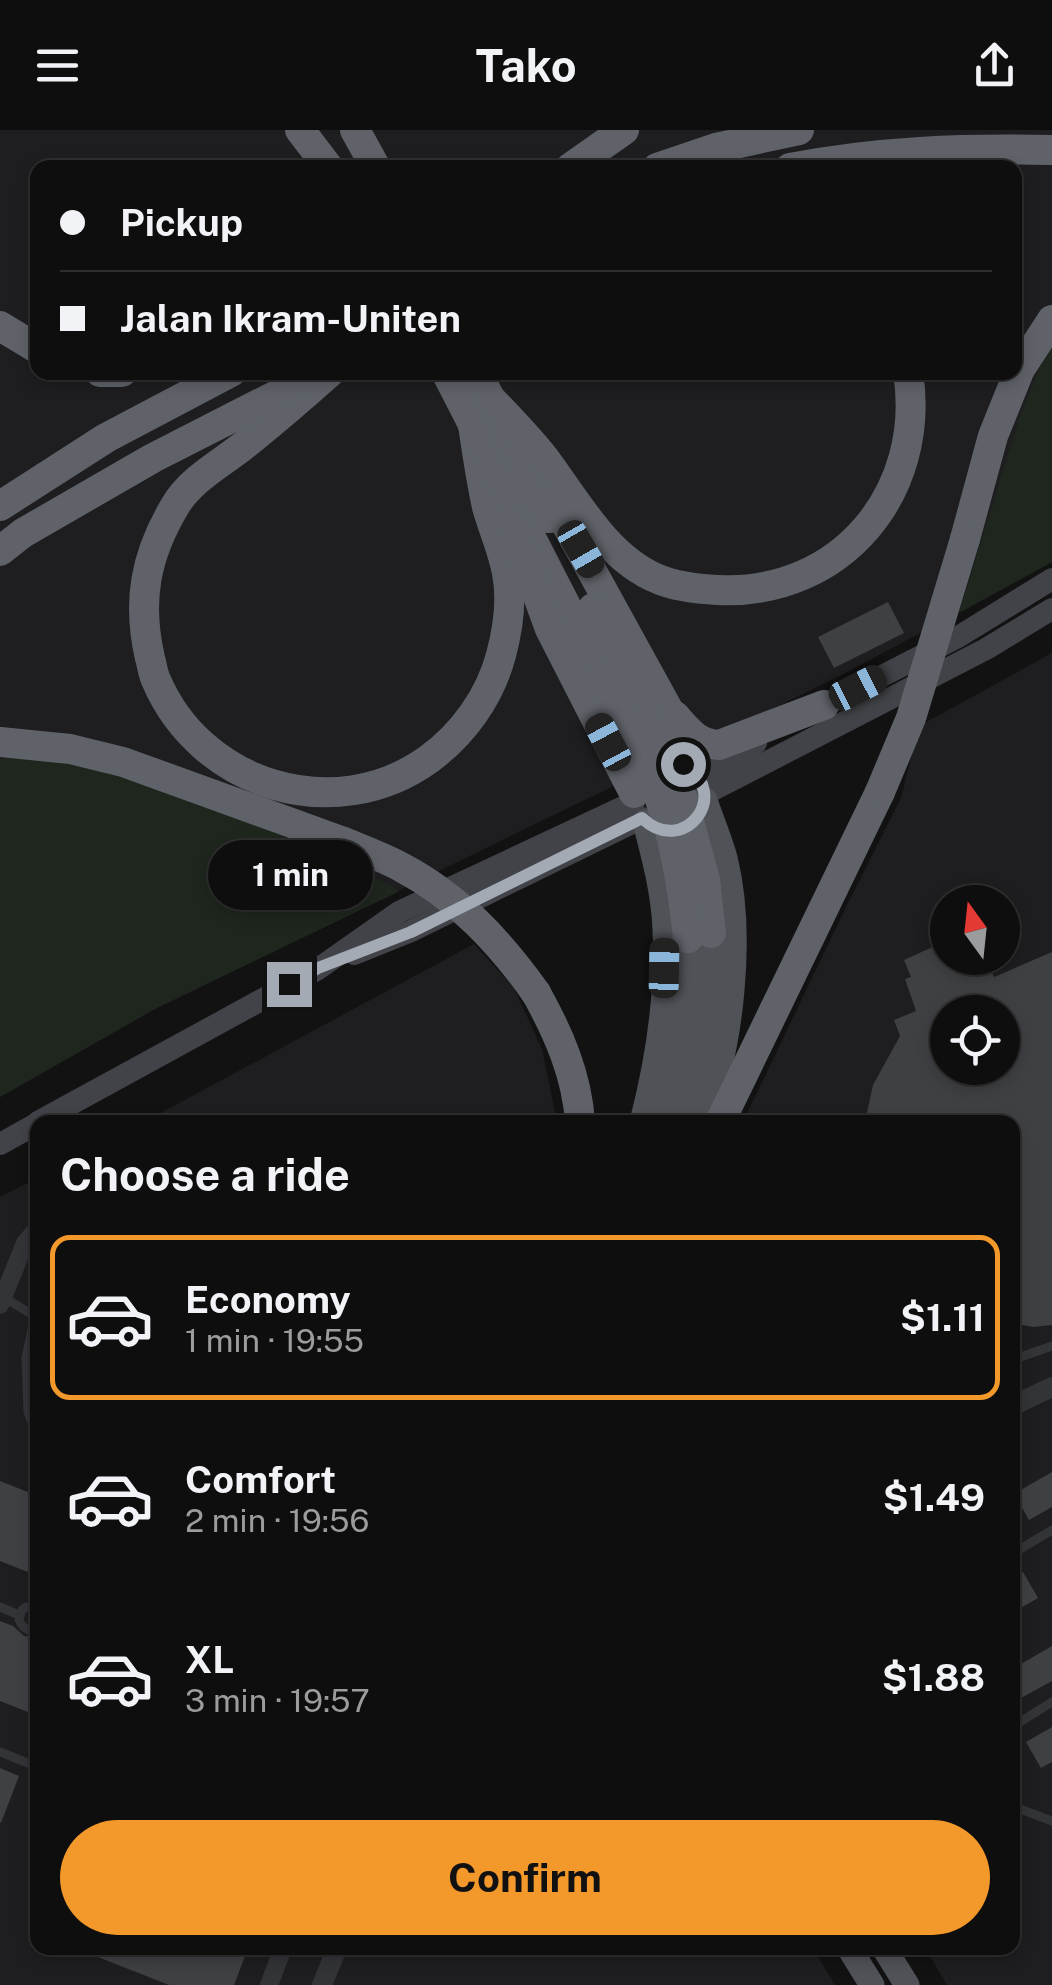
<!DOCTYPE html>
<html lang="en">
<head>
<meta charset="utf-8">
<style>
  :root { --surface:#0e0e0e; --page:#1c1c1c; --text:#f1f3f6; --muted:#9b9c9e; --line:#2e2e2e; --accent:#f3982a }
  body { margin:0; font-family:"Public Sans",sans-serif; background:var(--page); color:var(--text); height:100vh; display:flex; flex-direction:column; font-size:38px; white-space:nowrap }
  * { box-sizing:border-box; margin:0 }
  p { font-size:32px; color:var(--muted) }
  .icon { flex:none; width:55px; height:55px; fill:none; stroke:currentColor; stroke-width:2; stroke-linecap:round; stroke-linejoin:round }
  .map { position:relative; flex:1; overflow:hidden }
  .drawer { position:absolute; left:30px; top:985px; width:990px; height:840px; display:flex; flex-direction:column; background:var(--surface); border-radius:20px; box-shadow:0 5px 15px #0003,0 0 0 2px var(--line) }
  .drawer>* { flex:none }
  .top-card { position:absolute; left:30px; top:30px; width:992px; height:220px; border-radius:20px; box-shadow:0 5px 15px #0003,0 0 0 2px var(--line); display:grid; align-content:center; height:220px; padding:0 30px; background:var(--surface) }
  .needle { width:65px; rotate:345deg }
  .tools { position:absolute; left:930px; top:755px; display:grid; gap:20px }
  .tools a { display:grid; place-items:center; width:90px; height:90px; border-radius:50%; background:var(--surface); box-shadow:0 5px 15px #0003,0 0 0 2px var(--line); font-size:50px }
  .end { position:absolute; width:45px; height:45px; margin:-22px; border:12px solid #a3aab4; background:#111; box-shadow:0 0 0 5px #111 }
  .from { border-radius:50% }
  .bubble { position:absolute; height:70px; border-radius:35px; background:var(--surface); box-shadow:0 5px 15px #0003,0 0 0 2px var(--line); font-size:32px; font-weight:700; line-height:70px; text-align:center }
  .car { position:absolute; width:30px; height:60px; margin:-30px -15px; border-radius:12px; box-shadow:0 0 8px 2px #0007; background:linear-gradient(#222 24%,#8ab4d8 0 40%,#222 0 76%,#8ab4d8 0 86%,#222 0) }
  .top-card b { display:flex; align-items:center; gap:35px; height:95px; font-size:38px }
  .top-card b+b { border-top:2px solid var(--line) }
  .top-card i { width:25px; height:25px; background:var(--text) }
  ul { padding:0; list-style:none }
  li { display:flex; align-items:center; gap:30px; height:165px; margin:0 20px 15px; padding:0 10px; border:5px solid transparent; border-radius:20px }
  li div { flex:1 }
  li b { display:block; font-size:38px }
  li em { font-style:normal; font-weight:700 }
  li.current { border-color:var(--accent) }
  li>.icon { width:90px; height:90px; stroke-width:1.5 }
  h2 { padding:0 30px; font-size:45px; line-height:120px }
  .cta { display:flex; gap:20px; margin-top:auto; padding:20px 30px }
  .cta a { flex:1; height:115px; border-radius:60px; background:var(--accent); color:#111; font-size:40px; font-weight:700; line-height:115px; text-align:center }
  header { display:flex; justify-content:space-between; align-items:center; height:130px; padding:0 30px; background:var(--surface); font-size:45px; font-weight:700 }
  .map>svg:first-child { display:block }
  .built { fill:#1e1e20; fill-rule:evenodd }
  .green { fill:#1e261e }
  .building { fill:#3e4043; fill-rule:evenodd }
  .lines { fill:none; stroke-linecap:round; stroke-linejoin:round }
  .service { stroke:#333438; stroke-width:9 }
  .minor { stroke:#333438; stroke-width:18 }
  .tertiary { stroke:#333438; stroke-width:20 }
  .secondary { stroke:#414348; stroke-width:22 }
  .primary { stroke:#4f5257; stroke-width:25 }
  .motorway { stroke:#5f6369; stroke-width:30 }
  .motorway-bridge { stroke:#5f6369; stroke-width:30 }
  .route { stroke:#a3aab4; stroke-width:12 }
</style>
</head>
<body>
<header><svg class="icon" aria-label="menu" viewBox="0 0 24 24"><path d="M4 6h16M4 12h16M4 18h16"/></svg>Tako<svg class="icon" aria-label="share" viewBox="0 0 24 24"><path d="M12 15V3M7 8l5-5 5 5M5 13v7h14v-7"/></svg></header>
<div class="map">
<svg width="1052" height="1855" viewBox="0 0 1052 1855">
  <rect width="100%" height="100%" fill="#121213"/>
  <g class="built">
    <path d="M0,0H1052V432L844,544L155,879L0,967ZM38,38H1015V242H38Z"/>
    <path d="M1052,523V1855H947L925,1818H1012V992H743L847,775L901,668L919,596ZM948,772H1002V828H948ZM948,882H1002V938H948Z"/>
    <polygon points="474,814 514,858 542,919 557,992 144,992"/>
    <polygon points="37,1048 38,1818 813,1818 835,1855 0,1855 0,1067"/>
  </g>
  <g class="green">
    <polygon points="1052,214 1052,432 959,483 1020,286 1046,222"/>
    <polygon points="14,627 89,634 197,667 327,722 400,761 155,879 0,967 0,629"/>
  </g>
  <g class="building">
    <polygon points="888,472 904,503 834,538 818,507"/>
    <path d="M948,810V828H985L994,847L1052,822V1195L1033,1197L1012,1193V992H865L873,955L900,906L894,890L916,881L905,849L911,847L904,830ZM948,882H1002V938H948Z"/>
    <polygon points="1052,1342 1052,1377 1029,1390 1014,1364"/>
    <polygon points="0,1351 38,1366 38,1446 0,1431"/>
    <polygon points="1023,1442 1038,1468 1012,1483 1012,1448"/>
    <polygon points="0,1491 13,1496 24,1506 38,1507 38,1586 0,1571"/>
    <polygon points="1052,1516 1052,1551 1012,1573 1012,1539"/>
    <polygon points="1052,1597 1052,1632 1041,1638 1026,1612"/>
    <polygon points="0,1638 19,1646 1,1693 0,1692"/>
    <polygon points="75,1818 248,1818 234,1855 169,1855"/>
  </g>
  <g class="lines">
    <g class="service">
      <polyline points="3,1167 35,1186 38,1180"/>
      <polyline points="35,1186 26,1228 28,1282 38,1306"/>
      <polyline points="1012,1230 1052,1216"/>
      <polyline points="1012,1424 1052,1400"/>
      <polyline points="0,1477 19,1485"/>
      <path d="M38,1478L26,1477L22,1480L19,1490C23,1499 29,1502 38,1498"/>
      <polyline points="1012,1597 1052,1572"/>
      <polyline points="0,1622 38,1637"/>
      <polyline points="1012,1676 1052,1691"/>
    </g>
    <g class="minor">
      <polyline points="0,1175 25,1113 38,1098"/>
      <polyline points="269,1855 283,1818"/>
    </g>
    <g class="tertiary">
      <polyline points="1012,1276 1052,1257"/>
      <polyline points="322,1855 337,1818"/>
    </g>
    <g class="secondary">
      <polyline points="810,583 958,507 1052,449"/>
      <polyline points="698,645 756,613"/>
      <polyline points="705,664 986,519 1052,479"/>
      <polyline points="354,824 411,801 642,688"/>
      <polyline points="38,992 318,839 399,782 634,672"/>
      <polyline points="0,1014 38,993"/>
    </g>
    <g class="primary">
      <path d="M642,992C658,930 668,865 665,800C664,764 654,727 645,692"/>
      <path d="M660,992C683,928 689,876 688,808"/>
      <path d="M685,992C704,930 715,868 711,803"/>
      <path d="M702,992C732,920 744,804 725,728C720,709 711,689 705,670"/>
      <polyline points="849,1818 872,1855"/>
      <polyline points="884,1818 907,1855"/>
    </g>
    <g class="motorway">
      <polyline points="300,0 329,38"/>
      <polyline points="355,0 376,38"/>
      <polyline points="570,38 624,0"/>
      <polyline points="657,38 716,18 799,0"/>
      <path d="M790,38C877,21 963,18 1052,20"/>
      <polyline points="0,196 38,219"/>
      <polyline points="100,242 122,242"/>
      <path d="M330,242C301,268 273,292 243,316C220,334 190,350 175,376C145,426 137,472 150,528C152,535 153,544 156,550C201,656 335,697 429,629C463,604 490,567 501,525C508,499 512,469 507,443C503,420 493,399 487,377C481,350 477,322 473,295"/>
      <polyline points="446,242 602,546"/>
      <polyline points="477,242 549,388"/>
      <path d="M489,267C508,287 528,307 545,329C577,372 607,428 658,449C676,457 699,459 718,460C841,466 927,362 908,242"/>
      <polyline points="550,365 669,581 692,640"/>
      <polyline points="0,376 106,308 231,242"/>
      <polyline points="510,389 550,499 634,663"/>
      <polyline points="965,409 993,306 1020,239 1052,190"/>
      <polyline points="0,421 23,403 153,328 300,253"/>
      <polyline points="593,478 624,543"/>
      <path d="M675,586C689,602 698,614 719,615L824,575"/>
      <polyline points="0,612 70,619 123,632 344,712"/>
      <path d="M536,863C559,904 577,946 580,992"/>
      <polyline points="720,992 880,662"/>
    </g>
    <g class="motorway-bridge">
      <polyline points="624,543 683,669 705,750 711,803"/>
      <path d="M602,546C624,592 654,645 668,694C678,731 684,770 688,808"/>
      <polyline points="880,662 911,588 965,409"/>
      <path d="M344,712C363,720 383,727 401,737C458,767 500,812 536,863"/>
    </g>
  </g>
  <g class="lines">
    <path class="route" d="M289,854L318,838L411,802L642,688C683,728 734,664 683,634"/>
  </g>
</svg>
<div class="tools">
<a><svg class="needle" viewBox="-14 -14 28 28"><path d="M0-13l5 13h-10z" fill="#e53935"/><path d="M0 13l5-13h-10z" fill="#9b9c9e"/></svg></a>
<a><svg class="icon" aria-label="locate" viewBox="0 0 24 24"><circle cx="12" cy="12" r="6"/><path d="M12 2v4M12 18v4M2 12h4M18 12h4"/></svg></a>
</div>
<i class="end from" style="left:683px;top:634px"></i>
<i class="end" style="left:289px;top:854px"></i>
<div class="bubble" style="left:208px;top:710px;width:165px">1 min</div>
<i class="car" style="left:581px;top:419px;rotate:150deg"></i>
<i class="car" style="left:858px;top:558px;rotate:63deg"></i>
<i class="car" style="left:608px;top:612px;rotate:332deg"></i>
<i class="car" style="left:664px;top:838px;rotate:1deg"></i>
<div class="top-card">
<b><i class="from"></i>Pickup</b>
<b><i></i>Jalan Ikram-Uniten</b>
</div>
<section class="drawer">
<h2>Choose a ride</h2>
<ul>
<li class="current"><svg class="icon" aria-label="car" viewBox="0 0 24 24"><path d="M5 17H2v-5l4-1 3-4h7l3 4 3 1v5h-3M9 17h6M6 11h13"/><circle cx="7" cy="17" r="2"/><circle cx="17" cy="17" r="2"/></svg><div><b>Economy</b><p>1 min · 19:55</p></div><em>$1.11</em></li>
<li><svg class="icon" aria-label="car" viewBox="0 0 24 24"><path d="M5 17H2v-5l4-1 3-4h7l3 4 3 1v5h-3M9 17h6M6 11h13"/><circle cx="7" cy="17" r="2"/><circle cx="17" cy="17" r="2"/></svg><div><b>Comfort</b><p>2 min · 19:56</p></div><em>$1.49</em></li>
<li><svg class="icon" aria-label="car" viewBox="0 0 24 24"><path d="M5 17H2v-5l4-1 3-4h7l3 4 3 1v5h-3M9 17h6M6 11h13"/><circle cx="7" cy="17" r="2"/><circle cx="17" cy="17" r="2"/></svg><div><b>XL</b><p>3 min · 19:57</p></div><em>$1.88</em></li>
</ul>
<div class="cta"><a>Confirm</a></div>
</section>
</div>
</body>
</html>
